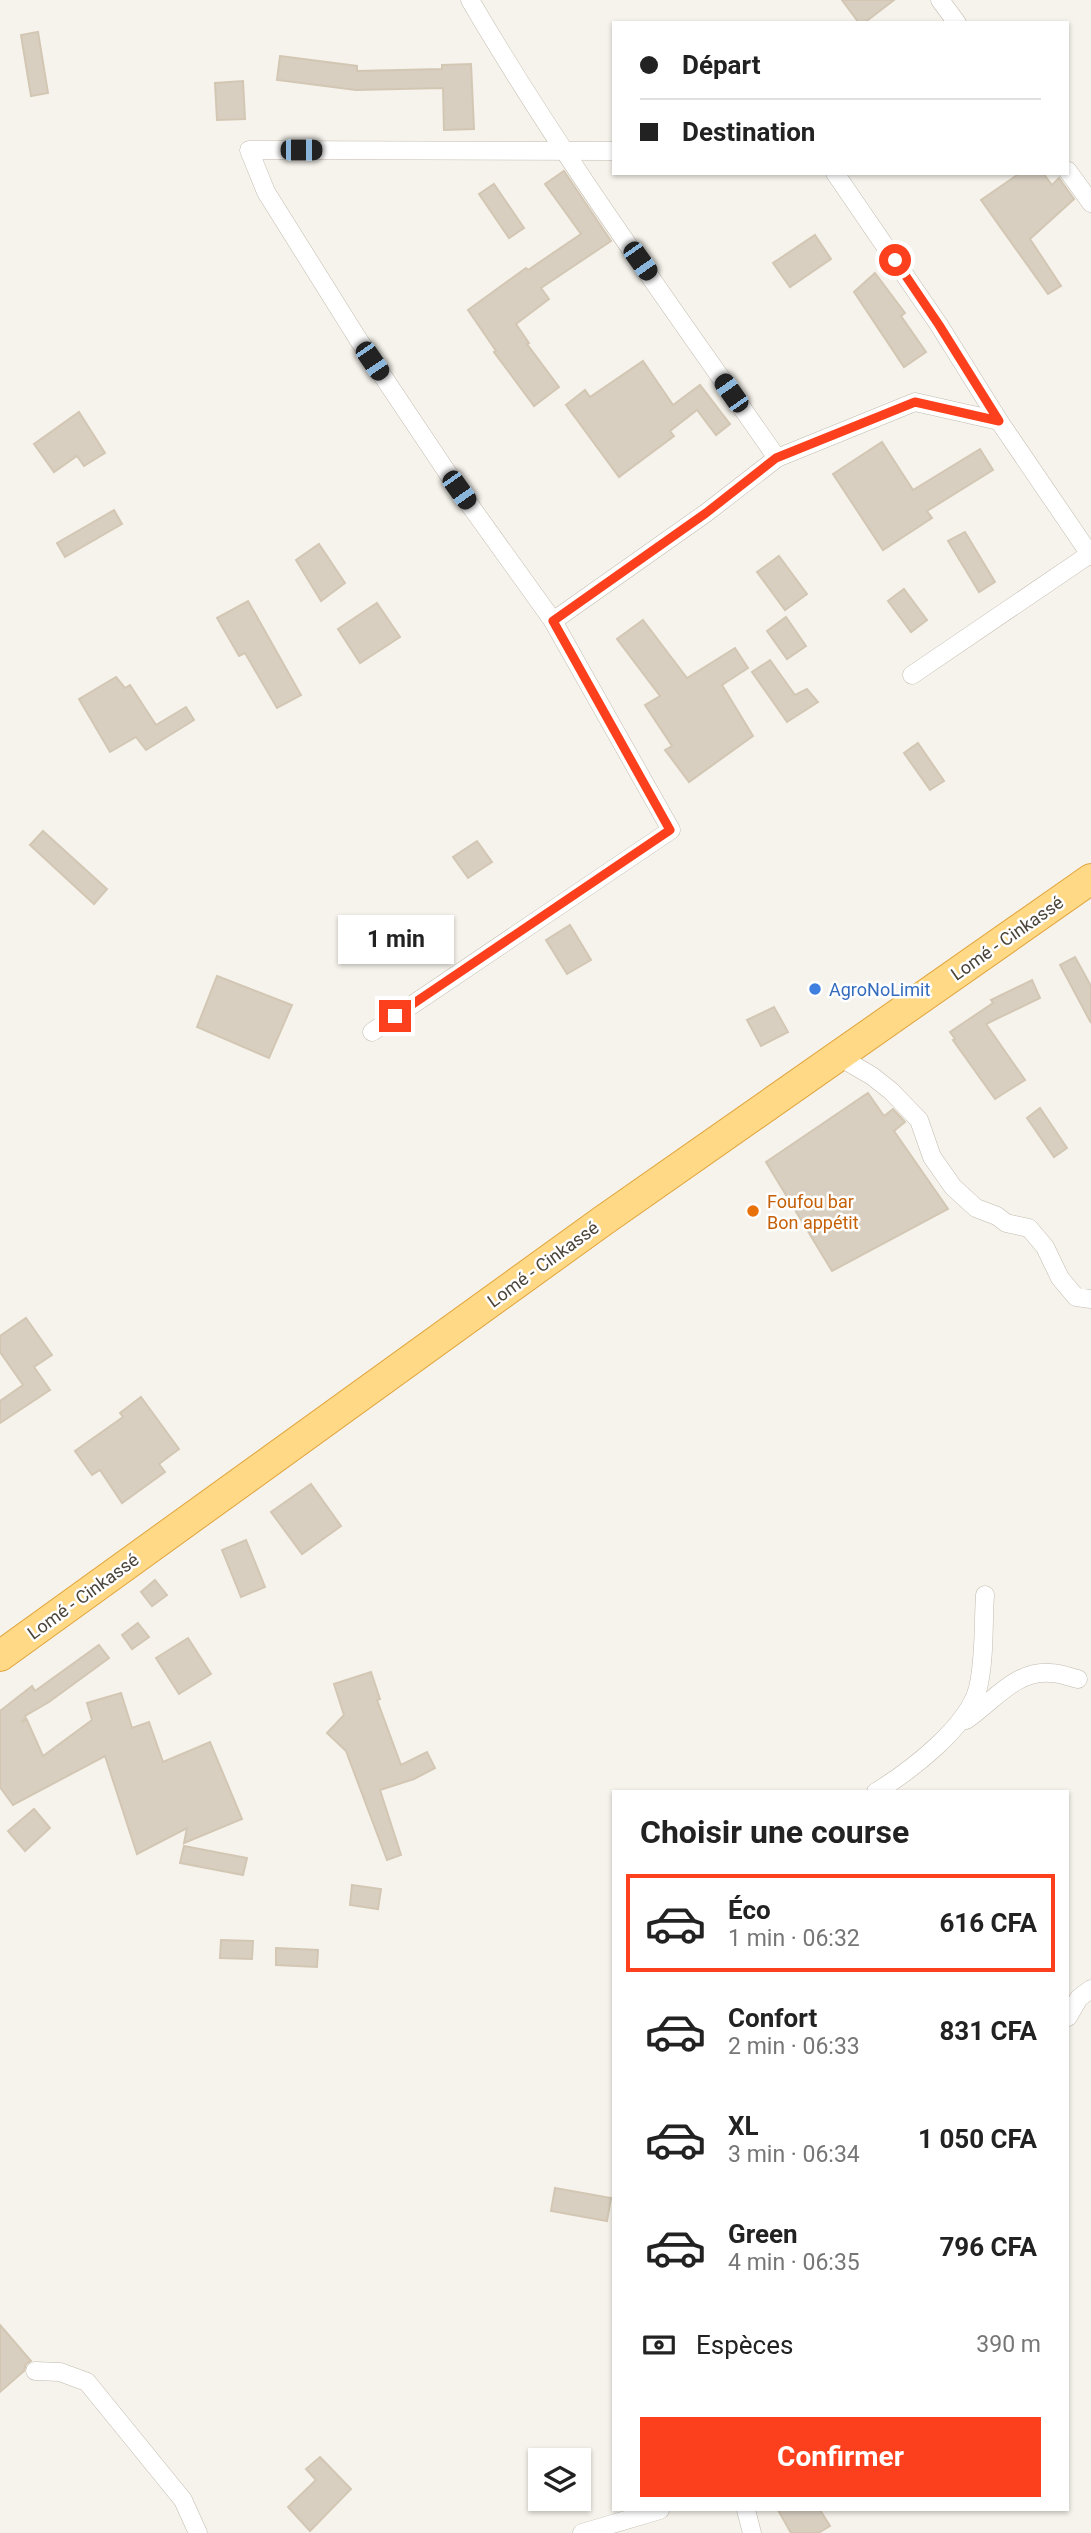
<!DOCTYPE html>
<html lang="fr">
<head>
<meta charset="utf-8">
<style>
  :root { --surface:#fff; --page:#f2f2f2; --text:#222; --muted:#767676; --line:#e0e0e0; --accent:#fc3f1d }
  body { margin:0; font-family:Roboto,sans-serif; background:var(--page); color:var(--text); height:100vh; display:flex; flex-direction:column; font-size:26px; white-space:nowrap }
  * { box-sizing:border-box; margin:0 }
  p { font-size:23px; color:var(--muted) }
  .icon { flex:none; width:38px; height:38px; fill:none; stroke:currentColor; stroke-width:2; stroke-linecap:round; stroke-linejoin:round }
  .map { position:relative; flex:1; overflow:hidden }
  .side { position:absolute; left:612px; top:1790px; width:457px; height:721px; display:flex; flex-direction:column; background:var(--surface); border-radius:0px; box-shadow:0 2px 5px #0004 }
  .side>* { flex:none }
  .top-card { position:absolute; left:612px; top:21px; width:457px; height:154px; border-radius:0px; box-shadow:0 2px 5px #0004; display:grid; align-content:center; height:154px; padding:0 28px; background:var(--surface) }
  .tools { position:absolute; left:528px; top:2448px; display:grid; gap:14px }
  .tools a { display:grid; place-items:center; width:63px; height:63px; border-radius:0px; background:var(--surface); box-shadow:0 2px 5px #0004; font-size:35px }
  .end { position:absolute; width:32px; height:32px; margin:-16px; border:9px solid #fc3f1d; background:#fff; box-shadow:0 0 0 4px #fff }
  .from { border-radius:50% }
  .bubble { position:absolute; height:49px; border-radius:0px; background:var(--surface); box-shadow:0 2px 5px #0004; font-size:23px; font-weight:700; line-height:49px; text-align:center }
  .car { position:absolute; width:21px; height:42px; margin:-21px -10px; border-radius:9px; box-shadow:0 0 5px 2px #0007; background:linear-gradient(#222 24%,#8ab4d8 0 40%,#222 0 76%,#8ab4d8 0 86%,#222 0) }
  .top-card b { display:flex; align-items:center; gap:24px; height:66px; font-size:26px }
  .top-card b+b { border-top:2px solid var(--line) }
  .top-card i { width:18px; height:18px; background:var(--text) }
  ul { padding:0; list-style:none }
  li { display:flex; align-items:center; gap:21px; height:98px; margin:0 14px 10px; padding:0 14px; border:4px solid transparent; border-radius:0px }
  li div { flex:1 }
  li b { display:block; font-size:26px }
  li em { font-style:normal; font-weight:700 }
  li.current { border-color:var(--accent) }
  li>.icon { width:63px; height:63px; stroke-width:1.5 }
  h2 { padding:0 28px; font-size:32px; line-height:84px }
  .pay { display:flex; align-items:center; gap:18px; height:77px; padding:0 28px; font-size:26px }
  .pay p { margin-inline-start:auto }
  .cta { display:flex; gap:14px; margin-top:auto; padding:14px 28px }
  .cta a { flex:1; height:80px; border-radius:0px; background:var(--accent); color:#fff; font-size:28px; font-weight:700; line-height:80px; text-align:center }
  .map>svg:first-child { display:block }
  .building { fill:#d8cfc1; stroke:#d3c7b4; stroke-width:2 }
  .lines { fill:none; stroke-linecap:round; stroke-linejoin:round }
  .minor-casing { stroke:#c2bbae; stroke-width:19 }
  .trunk-casing { stroke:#e0a43c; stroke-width:32 }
  .minor { stroke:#fff; stroke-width:18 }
  .trunk { stroke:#ffd985; stroke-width:30 }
  .route { stroke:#fc3f1d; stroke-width:9 }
  .shop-dot { fill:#3f7fe0; stroke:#fff; stroke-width:2.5 }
  .food-dot { fill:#e8710a; stroke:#fff; stroke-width:2.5 }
  .labels { text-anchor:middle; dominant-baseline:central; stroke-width:5; stroke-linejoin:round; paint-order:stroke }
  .street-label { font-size:18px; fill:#4b4439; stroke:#fff }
  .shop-label { font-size:18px; fill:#366cbe; stroke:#fff; text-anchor:start }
  .food-label { font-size:18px; fill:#c56008; stroke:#fff; text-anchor:start }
</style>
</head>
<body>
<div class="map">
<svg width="1091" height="2533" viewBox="0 0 1091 2533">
  <rect width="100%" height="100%" fill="#f6f3ec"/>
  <g class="building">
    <polygon points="842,0 894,0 864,23 859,23"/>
    <polygon points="38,32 48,93 31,96 21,35"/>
    <polygon points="280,56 357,66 357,71 442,69 442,65 471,64 474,129 444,130 443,88 356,90 277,80"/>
    <polygon points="243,81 245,119 217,120 215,83"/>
    <polygon points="564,171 611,241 541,288 549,299 516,324 529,343 527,344 559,387 534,406 494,352 496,351 468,310 526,268 528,270 581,234 545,184"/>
    <polygon points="1020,173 1043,173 1052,185 1059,178 1074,199 1030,239 1061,286 1048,294 981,200"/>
    <polygon points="494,184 524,228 509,238 479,194"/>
    <polygon points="815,235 831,259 790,287 773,263"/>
    <polygon points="875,273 905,313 901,316 926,352 904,367 854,292"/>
    <polygon points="643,361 673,405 700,385 730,424 716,435 697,410 670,431 674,436 619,477 566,405 585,390 590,397"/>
    <polygon points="79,412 105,453 84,466 77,456 54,472 34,444"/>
    <polygon points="882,442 913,490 980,449 993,470 927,511 932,518 883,550 833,474"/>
    <polygon points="114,510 122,524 65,557 57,543"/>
    <polygon points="965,532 995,582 979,592 948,541"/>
    <polygon points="319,544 345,583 321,601 296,560"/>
    <polygon points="779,556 807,594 785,610 757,572"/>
    <polygon points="904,589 927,620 911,632 888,601"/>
    <polygon points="248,601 301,695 277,708 245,653 239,656 217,618"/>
    <polygon points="377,603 400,637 360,663 338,629"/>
    <polygon points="786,617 806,646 787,659 767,631"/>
    <polygon points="643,620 687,678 735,648 748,668 722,685 753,736 689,782 665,750 672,746 645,705 660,696 617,639"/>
    <polygon points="770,660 795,695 807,689 818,702 787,722 752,672"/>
    <polygon points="116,677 125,688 130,685 156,725 186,707 194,720 146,750 136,737 110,752 79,699"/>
    <polygon points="918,743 944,781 930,790 904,753"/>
    <polygon points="43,831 107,889 94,904 30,845"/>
    <polygon points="477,841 492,862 468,878 453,857"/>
    <polygon points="570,925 591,960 567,974 546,940"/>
    <polygon points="1075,957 1091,986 1091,1023 1060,965"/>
    <polygon points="217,976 292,1005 269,1058 197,1027"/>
    <polygon points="1032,980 1040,998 986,1024 1025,1080 995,1099 953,1040 955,1039 950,1032 993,1003 991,1000"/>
    <polygon points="774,1007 788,1032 761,1046 747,1020"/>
    <polygon points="868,1093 884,1116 893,1109 905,1122 894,1131 948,1209 832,1271 766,1162"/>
    <polygon points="1040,1108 1067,1148 1054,1157 1027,1118"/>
    <polygon points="26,1318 52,1355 34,1367 50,1390 0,1423 0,1401 23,1385 0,1352 0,1336"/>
    <polygon points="141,1397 179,1449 159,1464 165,1472 122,1503 100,1470 92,1475 75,1451 123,1417 120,1413"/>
    <polygon points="311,1484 341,1526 302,1554 271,1512"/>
    <polygon points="246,1540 265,1587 241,1597 222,1550"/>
    <polygon points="155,1580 167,1595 152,1606 141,1592"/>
    <polygon points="138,1623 149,1637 132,1649 122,1635"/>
    <polygon points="188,1638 211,1674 179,1694 156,1658"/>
    <polygon points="99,1645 109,1658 49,1702 25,1716 26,1718 21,1722 27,1720 43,1756 92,1720 87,1703 121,1693 132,1728 149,1722 163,1762 210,1742 242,1819 184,1843 187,1828 137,1854 105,1756 13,1805 0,1787 0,1711 32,1686 35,1691"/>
    <polygon points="371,1672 380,1699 377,1700 401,1765 427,1752 435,1768 414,1779 380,1790 401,1855 387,1860 346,1751 327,1733 344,1715 334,1684"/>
    <polygon points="34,1809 50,1828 25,1851 8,1831"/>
    <polygon points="184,1846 247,1858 243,1875 180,1863"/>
    <polygon points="352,1885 381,1889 378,1909 350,1905"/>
    <polygon points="221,1940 253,1941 252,1959 220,1958"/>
    <polygon points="276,1948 318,1950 317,1967 276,1965"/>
    <polygon points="555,2188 611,2198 607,2221 551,2211"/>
    <polygon points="0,2325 31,2361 26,2364 24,2371 0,2392"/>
    <polygon points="320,2457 351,2489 310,2531 288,2507 316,2480 306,2469"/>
    <polygon points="778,2510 820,2510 830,2526 818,2533 791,2533"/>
  </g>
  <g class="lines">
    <g class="minor-casing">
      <g id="minor">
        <path d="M470,0C563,159 672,307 777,458"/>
        <polyline points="940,0 957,23"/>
        <polyline points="614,151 249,150 266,192 358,339 459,490 553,621 706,513 777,458 915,402 999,421"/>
        <polyline points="1068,171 1091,203"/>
        <polyline points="835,173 939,325 999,421 1091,556"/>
        <polyline points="912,675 1090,554"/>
        <polyline points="372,1032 671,830 553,621"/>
        <polyline points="838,1056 872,1076 891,1091 919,1120 932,1157 953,1187 976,1208 997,1216 1006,1223 1029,1228 1045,1247 1060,1278 1076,1297 1091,1299"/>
        <path d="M966,1720C992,1703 1016,1669 1051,1673C1060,1673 1069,1677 1078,1679"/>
        <path d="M876,1792C910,1771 968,1727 978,1688C985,1658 983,1625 985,1595"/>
        <polyline points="1068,2017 1079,1998 1091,1989"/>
        <polyline points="35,2371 60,2372 87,2382 183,2500 198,2533"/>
        <polyline points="746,2510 752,2533"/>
        <polyline points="582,2533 660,2510"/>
      </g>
    </g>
    <g class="trunk-casing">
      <polyline id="trunk" points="0,1656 604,1220 1091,879"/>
    </g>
    <use href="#minor" class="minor"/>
    <use href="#trunk" class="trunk"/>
  </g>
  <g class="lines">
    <polyline class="route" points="395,1016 670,830 553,621 706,513 776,458 915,402 999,421 939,325 895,260"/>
  </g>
  <circle class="shop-dot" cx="815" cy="989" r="7"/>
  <circle class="food-dot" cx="753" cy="1211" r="7"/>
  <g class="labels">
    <g class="street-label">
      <text transform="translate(1007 938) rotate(-35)">Lomé - Cinkassé</text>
      <text transform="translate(543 1264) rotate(-36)">Lomé - Cinkassé</text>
      <text transform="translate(83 1596) rotate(-36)">Lomé - Cinkassé</text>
    </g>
    <g class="shop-label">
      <text x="829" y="989">AgroNoLimit</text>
    </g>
    <g class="food-label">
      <text x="767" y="1201">Foufou bar<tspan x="767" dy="21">Bon appétit</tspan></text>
    </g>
  </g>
</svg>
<div class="tools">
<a><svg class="icon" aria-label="layers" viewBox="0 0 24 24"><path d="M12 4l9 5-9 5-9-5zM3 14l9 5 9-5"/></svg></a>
</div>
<i class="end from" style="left:895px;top:260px"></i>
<i class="end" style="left:395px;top:1016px"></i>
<div class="bubble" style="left:338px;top:915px;width:116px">1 min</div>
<i class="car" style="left:301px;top:150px;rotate:90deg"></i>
<i class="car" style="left:640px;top:261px;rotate:145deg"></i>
<i class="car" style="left:372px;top:361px;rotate:146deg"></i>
<i class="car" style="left:731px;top:393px;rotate:325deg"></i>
<i class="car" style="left:459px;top:490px;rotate:145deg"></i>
<div class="top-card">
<b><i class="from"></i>Départ</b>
<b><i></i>Destination</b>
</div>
<section class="side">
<h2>Choisir une course</h2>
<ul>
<li class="current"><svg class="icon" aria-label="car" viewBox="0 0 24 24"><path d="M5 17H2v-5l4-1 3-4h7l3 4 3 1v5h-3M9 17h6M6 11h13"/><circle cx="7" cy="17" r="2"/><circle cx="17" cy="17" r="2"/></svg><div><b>Éco</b><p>1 min · 06:32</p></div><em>616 CFA</em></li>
<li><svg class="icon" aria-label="car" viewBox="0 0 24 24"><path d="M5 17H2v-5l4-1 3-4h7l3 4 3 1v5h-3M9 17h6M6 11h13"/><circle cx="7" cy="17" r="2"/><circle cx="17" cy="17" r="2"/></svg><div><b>Confort</b><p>2 min · 06:33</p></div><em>831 CFA</em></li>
<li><svg class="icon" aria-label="car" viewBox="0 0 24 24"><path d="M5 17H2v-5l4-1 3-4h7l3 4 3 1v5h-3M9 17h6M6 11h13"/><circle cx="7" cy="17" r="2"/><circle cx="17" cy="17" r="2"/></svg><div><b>XL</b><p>3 min · 06:34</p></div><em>1 050 CFA</em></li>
<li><svg class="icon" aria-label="car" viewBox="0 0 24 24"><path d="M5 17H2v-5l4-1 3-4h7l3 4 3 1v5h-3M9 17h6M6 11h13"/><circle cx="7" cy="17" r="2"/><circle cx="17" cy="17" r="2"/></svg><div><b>Green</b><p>4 min · 06:35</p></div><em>796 CFA</em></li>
</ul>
<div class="pay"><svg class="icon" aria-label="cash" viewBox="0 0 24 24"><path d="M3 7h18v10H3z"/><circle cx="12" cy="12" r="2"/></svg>Espèces<p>390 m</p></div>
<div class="cta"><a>Confirmer</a></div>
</section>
</div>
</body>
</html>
